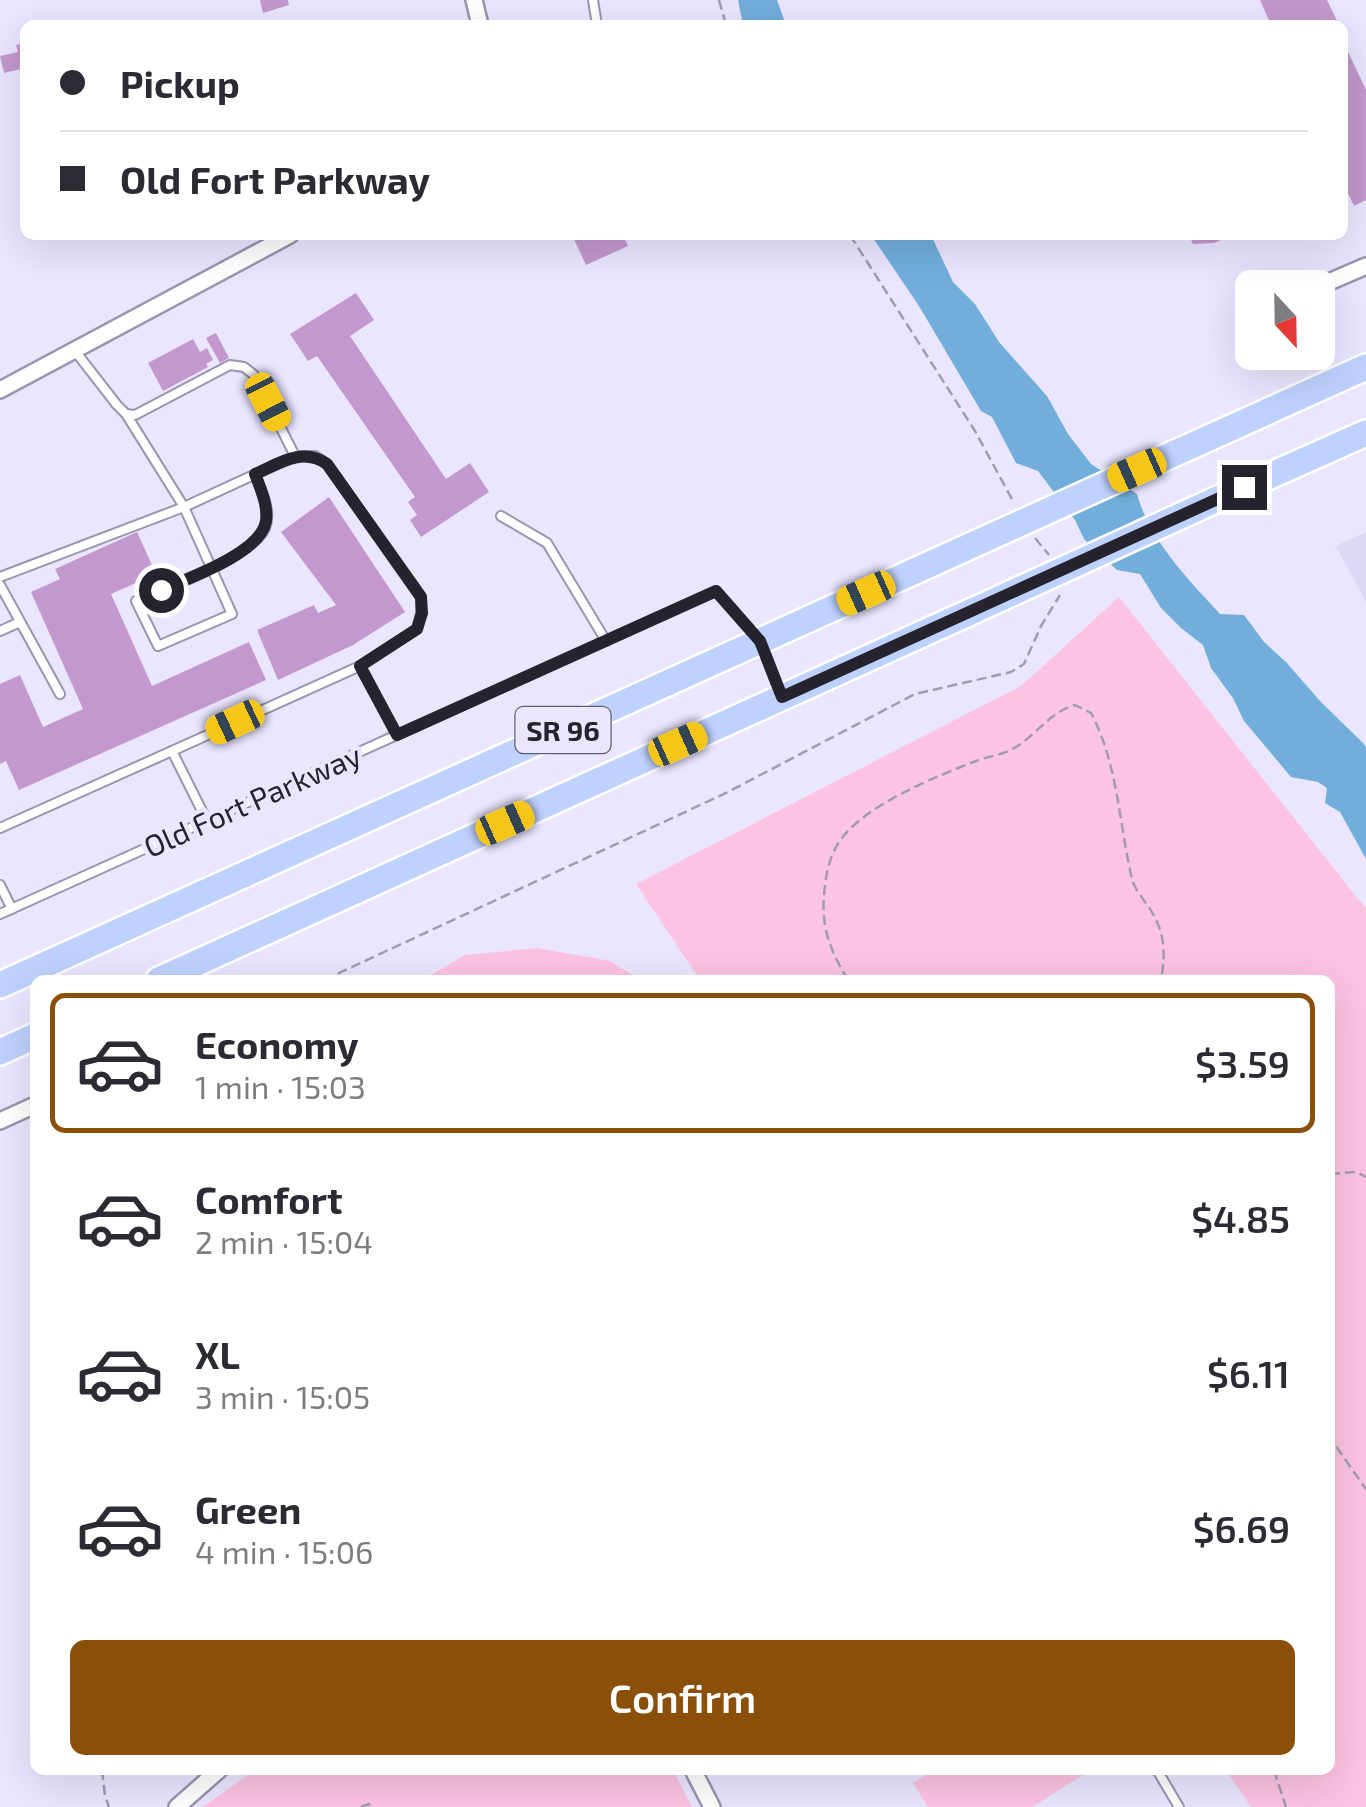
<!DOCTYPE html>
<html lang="en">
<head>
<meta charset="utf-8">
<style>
  :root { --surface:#fff; --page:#f7f7f7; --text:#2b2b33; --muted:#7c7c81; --line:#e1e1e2; --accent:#8a5009 }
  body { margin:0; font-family:"Exo 2",sans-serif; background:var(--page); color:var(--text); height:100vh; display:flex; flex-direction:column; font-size:38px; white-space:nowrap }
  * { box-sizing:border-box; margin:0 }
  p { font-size:32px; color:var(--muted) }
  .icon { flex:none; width:55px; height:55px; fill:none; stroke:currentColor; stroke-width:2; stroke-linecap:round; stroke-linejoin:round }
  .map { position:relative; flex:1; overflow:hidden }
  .side { position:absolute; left:30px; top:975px; width:1305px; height:800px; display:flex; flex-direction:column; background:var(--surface); border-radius:15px; box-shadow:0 10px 40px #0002 }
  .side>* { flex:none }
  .guide { position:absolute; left:20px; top:20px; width:1328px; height:220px; border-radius:15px; box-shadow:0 10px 40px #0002; display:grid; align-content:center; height:220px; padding:0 40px; background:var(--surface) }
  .needle { width:65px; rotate:158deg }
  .buttons { position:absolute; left:1235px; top:270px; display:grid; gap:20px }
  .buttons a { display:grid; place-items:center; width:100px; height:100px; border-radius:15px; background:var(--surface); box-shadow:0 10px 40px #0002; font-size:50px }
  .end { position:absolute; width:45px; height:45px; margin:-22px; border:12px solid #25232e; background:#fff; box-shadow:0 0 0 5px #fff }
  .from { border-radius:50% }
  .car { position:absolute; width:30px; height:60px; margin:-30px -15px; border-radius:12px; box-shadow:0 0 8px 2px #0007; background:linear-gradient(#f5c518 24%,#345 0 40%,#f5c518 0 76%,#345 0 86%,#f5c518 0) }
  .guide b { display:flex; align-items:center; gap:35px; height:95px; font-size:38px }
  .guide b+b { border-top:2px solid var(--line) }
  .guide i { width:25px; height:25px; background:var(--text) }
  ul { padding:18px 0 0; list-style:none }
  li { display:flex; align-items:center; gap:30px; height:140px; margin:0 20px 15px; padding:0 20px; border:5px solid transparent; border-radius:15px }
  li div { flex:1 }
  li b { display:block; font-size:38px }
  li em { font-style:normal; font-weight:600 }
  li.active { border-color:var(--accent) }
  li>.icon { width:90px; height:90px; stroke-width:1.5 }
  .primary-button { display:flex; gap:20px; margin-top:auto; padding:20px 40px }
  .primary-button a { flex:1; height:115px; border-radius:15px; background:var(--accent); color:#fff; font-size:40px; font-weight:600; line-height:115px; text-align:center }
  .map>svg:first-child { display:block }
  .built { fill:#ded8f7 }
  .green { fill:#fcc3e2 }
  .water { fill:#71aedb }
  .building { fill:#c398ce }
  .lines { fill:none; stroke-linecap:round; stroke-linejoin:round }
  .service-casing { stroke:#9994b0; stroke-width:12 }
  .minor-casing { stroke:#9994b0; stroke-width:20 }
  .primary-casing { stroke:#fff; stroke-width:30 }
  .path { stroke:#a09cb0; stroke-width:2.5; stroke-dasharray:10 5; stroke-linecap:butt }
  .service { stroke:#fff; stroke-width:8 }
  .minor { stroke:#fff; stroke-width:15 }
  .primary { stroke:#bfd1fe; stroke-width:25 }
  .primary-bridge-casing { stroke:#fff; stroke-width:30; stroke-linecap:butt }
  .primary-bridge { stroke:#bfd1fe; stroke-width:25 }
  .route { stroke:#25232e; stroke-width:12 }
  .labels { text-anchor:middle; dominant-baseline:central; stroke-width:9; stroke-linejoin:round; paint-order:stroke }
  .shield { fill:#eae6ff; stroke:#605e6d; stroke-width:2.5 }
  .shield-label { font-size:28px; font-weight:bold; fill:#25232e }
  .street-label { font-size:30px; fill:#25232e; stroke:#eae6ff }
</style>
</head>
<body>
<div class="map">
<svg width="1366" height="1807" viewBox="0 0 1366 1807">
  <rect width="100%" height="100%" fill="#eae6ff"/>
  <polygon class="built" points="1366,532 1366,602 1336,546"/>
  <g class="green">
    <polygon points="1119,597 1366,909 1366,1807 1251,1807 1226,1770 1330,1770 1330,980 700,980 636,884 1021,686"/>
    <polygon points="537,948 610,961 641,980 424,979 465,955"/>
    <polygon points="254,1770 673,1770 692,1807 203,1807"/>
    <polygon points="934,1770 1079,1770 1083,1775 1032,1807 928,1807 913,1783"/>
  </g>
  <g class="water">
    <polygon points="738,0 777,0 786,25 743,25"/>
    <path d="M871,235H931L953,282L975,304L999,342L1047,396L1068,434L1091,464L1137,494C1150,541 1188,579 1220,614L1244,615L1264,642L1286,662L1320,701L1364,744L1366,748V859L1340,812L1325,803L1327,788L1318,782L1291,777L1244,721L1233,698L1211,668L1203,645L1181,628L1161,608L1140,574L1117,570L1084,539L1075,520L1038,471L1016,463L992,417L981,411L919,306Z"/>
  </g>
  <g class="building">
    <polygon points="260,0 288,0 289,5 263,13"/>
    <polygon points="1260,0 1327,0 1339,25 1271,25"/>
    <polygon points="1342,39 1366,90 1366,200 1354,206 1342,181"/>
    <polygon points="25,43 25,68 4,73 0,56 18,52 16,45"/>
    <polygon points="578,235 623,235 628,246 586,265 573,237"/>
    <polygon points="1189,235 1232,235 1214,243 1193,244"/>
    <polygon points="356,293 374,320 350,336 446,479 470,463 489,492 421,537 410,520 417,515 408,502 415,497 317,356 308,361 290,334"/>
    <polygon points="216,333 229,358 220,363 206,338"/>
    <polygon points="193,339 200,352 207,348 213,360 206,364 208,367 163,391 148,363"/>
    <polygon points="329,497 405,612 353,645 278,680 257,630 314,605 318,613 336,605 281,532"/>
    <polygon points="137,532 156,574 111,594 152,686 249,642 266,680 19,790 6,761 0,764 0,684 20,675 43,727 83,709 31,592 60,579 55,569"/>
  </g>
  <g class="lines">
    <g class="service-casing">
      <g id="service">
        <polyline points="593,0 597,25"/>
        <polyline points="75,351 117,405 126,414 135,415 230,365 244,367 254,375 295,456 315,456 327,464 421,597 421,613 417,629 360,666 397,735"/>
        <path d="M255,474C261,490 272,511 265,528C253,557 166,588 136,601L158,646L232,614L184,507L295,456"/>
        <polyline points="501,516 547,543 606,641"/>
        <polyline points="0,577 184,507 126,414"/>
        <polyline points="0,585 60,694"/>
        <polyline points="0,631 20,622"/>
        <polyline points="172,751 360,666"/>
        <polyline points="0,828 172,751 207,821"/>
        <polyline points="0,885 12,909"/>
        <polyline points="0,914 716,591 760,641 781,695"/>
        <polyline points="1157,1770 1179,1807"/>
      </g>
    </g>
    <g class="minor-casing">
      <g id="minor">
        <polyline points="474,0 480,25"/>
        <polyline points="1322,285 1366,266"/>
        <polyline points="0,390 290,235"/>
        <polyline points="0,1121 35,1105"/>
        <polyline points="693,1770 712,1807"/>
        <polyline points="177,1807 219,1770"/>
      </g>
    </g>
    <g class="primary-casing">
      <g id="primary">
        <polyline points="1171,455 1366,367"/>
        <polyline points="1211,502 1366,433"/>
        <polyline points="159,980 977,609"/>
        <polyline points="0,985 937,561"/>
        <polyline points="0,1052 35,1036"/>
      </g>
    </g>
    <g class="path">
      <polyline points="719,0 726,25"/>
      <polyline points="850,235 975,431 1013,501"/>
      <polyline points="1035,538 1049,555"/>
      <polyline points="324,980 726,793 915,694 1011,672 1024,664 1041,626 1060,595"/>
      <path d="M848,980C828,947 820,924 825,886C827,870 830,856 839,842C864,805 935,777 976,761C986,757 996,756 1006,752C1032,742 1048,712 1075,705L1091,713C1118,764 1119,824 1132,879C1135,890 1142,897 1148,906C1165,931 1166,951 1161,980"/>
      <polyline points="1330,1174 1356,1172 1366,1177"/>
      <polyline points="1330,1433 1335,1445 1366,1489"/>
      <polyline points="102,1770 105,1796 109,1807"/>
      <polyline points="1274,1770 1286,1807"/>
      <polyline points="361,1807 369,1804 372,1807"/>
    </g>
    <use href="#service" class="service"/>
    <use href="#minor" class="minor"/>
    <use href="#primary" class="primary"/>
    <g class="primary-bridge-casing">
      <g id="primary-bridge">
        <polyline points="937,561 1171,455"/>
        <polyline points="977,609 1211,502"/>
      </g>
    </g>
    <use href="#primary-bridge" class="primary-bridge"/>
  </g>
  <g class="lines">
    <path class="route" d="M161,590C189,578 261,553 266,521C268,505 261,490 255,474C280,463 302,447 327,464L421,597L422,613L417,629L360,666L397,735L716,591L760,641L782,697L1244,487"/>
  </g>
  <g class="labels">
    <rect class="shield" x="515.5" y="707" width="95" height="46" rx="8"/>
    <g class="shield-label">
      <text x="563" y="730">SR 96</text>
    </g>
    <g class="street-label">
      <text transform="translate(252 800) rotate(-24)">Old Fort Parkway</text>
    </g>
  </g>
</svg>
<div class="buttons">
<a><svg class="needle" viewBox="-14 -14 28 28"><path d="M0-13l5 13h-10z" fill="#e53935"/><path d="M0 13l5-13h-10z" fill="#7c7c81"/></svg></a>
</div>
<i class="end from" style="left:161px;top:590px"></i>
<i class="end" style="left:1244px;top:487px"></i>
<i class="car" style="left:268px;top:402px;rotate:153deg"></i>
<i class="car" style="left:1137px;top:470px;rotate:246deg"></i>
<i class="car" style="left:866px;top:593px;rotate:246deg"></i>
<i class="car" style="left:235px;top:722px;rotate:245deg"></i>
<i class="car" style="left:678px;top:744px;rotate:66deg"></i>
<i class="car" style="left:505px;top:823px;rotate:66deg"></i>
<div class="guide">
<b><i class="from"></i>Pickup</b>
<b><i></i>Old Fort Parkway</b>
</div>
<section class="side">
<ul>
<li class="active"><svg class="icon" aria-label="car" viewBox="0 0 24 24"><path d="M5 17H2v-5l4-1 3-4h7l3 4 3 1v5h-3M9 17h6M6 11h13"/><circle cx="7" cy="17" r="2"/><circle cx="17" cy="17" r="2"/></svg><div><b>Economy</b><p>1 min · 15:03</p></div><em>$3.59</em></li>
<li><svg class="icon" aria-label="car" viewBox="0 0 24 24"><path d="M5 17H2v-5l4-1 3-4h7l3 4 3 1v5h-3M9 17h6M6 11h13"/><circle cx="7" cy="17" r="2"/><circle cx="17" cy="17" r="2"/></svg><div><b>Comfort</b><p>2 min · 15:04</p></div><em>$4.85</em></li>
<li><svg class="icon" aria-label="car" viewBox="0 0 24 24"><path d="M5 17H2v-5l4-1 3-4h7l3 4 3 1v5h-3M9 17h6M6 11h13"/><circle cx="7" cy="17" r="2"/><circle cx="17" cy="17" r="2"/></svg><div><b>XL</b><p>3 min · 15:05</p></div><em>$6.11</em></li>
<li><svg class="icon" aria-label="car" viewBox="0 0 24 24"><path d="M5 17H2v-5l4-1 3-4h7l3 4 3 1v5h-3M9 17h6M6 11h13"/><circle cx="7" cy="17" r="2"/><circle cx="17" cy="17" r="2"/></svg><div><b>Green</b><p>4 min · 15:06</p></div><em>$6.69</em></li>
</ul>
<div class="primary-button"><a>Confirm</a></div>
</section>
</div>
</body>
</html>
